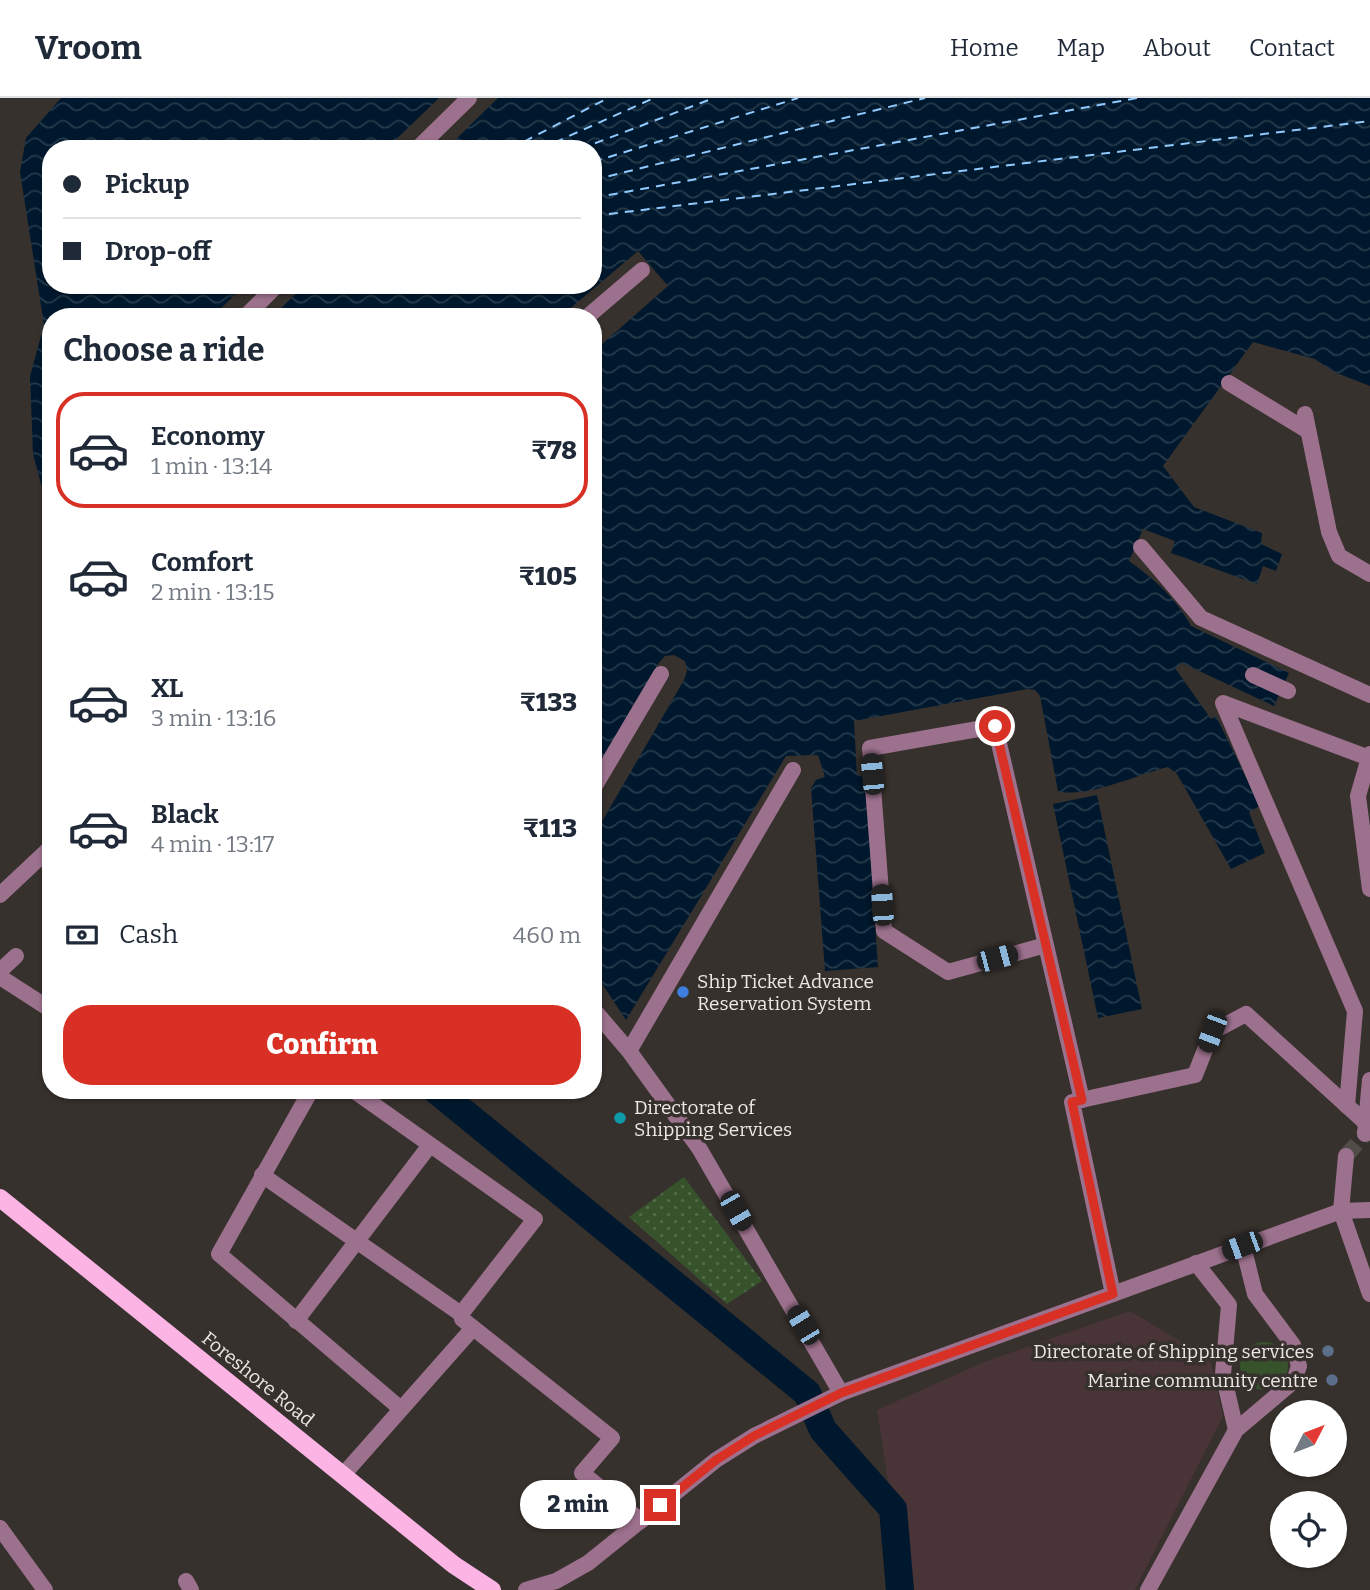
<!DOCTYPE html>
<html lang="en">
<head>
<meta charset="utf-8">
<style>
  :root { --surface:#fff; --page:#f6f6f7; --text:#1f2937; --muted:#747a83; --line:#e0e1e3; --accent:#d93025 }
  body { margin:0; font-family:Bitter,serif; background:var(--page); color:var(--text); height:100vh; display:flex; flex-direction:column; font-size:26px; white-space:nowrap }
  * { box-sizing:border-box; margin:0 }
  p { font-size:23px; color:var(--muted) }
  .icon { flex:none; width:38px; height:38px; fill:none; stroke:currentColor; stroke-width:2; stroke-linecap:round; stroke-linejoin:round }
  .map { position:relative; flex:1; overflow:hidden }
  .panel { position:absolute; left:42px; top:210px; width:560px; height:791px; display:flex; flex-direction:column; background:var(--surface); border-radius:28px; box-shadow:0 2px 5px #0004 }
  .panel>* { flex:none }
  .hud { position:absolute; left:42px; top:42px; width:560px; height:154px; border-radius:28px; box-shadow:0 2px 5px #0004; display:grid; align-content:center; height:154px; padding:0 21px; background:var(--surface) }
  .needle { width:46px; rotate:48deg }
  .tools { position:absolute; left:1270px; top:1302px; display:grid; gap:14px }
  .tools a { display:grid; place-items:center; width:77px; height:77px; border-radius:50%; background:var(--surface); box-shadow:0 2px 5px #0004; font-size:35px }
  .end { position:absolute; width:32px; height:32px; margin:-16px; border:9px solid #d93025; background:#fff; box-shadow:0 0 0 4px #fff }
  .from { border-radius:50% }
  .bubble { position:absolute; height:49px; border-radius:24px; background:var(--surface); box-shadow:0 2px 5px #0004; font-size:23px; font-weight:800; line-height:49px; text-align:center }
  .car { position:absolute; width:21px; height:42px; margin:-21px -10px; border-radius:9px; box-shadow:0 0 5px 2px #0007; background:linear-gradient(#222 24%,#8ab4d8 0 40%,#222 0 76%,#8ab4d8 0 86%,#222 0) }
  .hud b { display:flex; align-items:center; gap:24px; height:66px; font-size:26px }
  .hud b+b { border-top:2px solid var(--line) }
  .hud i { width:18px; height:18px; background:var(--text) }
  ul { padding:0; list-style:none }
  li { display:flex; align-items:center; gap:21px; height:116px; margin:0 14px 10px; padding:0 7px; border:4px solid transparent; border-radius:28px }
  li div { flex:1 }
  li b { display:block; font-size:26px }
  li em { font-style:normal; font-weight:800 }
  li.current { border-color:var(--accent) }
  li>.icon { width:63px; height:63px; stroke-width:1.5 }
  h2 { padding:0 21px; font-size:32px; line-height:84px }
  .pay { display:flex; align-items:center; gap:18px; height:77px; padding:0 21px; font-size:26px }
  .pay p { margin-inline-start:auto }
  .button { display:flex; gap:14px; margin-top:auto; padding:14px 21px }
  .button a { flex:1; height:80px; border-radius:28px; background:var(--accent); color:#fff; font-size:28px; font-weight:800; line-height:80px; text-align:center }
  header { display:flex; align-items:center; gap:42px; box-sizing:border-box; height:98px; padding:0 35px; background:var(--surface); border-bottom:2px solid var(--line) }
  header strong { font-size:33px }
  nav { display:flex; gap:38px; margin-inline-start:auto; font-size:24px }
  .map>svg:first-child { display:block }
  .industrial { fill:#493437 }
  .grass { fill:#37532c }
  .park { fill:url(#park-dots) }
  .water { fill:url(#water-waves); fill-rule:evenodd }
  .pier { fill:#37312d }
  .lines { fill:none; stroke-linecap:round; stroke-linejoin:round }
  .river { stroke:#00182d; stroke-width:28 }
  .ferry { stroke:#90cafe; stroke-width:2; stroke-dasharray:9 7; stroke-linecap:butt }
  .minor-tunnel { stroke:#524c49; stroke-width:16; stroke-dasharray:16 8; stroke-linecap:butt }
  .minor { stroke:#9c718d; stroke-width:16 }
  .major { stroke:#fbb4e4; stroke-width:18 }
  .route { stroke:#d93025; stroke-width:9 }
  .shop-dot { fill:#3f7fe0; stroke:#37312d; stroke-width:2.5 }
  .culture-dot { fill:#0f9aa8; stroke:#37312d; stroke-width:2.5 }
  .service-dot { fill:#5c6f8a; stroke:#37312d; stroke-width:2.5 }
  .labels { text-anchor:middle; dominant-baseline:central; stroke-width:7; stroke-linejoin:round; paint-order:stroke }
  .poi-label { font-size:19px; fill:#ebe7e5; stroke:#37312d; text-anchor:start }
  .street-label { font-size:19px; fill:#ebe7e5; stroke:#37312d }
</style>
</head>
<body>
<header>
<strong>Vroom</strong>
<nav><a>Home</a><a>Map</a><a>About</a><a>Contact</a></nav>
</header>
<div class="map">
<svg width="1370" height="1492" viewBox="0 0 1370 1492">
  <defs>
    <pattern id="park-dots" width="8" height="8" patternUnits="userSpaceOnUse" patternTransform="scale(1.75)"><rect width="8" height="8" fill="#37532c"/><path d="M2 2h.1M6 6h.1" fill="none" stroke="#546c4a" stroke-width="1.8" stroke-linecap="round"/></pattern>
    <pattern id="water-waves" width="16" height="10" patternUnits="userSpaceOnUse" patternTransform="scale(1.75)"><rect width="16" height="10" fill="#00182d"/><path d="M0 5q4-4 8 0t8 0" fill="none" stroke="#253a4b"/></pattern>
  </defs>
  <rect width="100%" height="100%" fill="#37312d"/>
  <polygon class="industrial" points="1130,1213 1210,1261 1223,1318 1135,1492 905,1492 877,1312 984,1264"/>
  <circle class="grass" cx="1264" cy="1268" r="24"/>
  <polygon class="park" points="684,1079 762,1183 727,1206 629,1119"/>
  <g class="water">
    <path d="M61,0H1370V288L1334,274L1315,261L1253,244L1163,368L1194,409L1262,435L1261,446L1282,456L1276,473L1263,468L1257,486L1171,455L1175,443L1143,431L1129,463C1154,481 1176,500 1191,528L1289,575L1274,608L1182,565L1175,570L1211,621L1216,618L1260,708L1249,714L1265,755L1231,771L1177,676L1168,669C1139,676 1086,701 1058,693L1040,598L1035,592L1027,591L854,623L857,677H865L878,869L825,873L811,690L816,682L825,679L818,657L786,658L626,922L593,872V219H51V423L33,356L30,278L44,227L20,74L26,40ZM51,51H593V187H51Z"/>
    <polygon points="1097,697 1142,911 1098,920 1053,706"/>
  </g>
  <g class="pier">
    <polygon points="439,0 498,0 446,51 386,51"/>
    <polygon points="638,153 668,188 593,254 593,219 560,219"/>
    <polygon points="245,187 305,187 272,219 212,219"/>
    <polygon points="674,557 685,563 687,573 684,582 593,739 593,678 658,566 665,558"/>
  </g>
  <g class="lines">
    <polyline class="river" points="436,992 807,1295 823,1332 893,1411 900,1492"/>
    <g class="ferry">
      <polyline points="510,51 608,0"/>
      <polyline points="540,51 654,0"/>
      <polyline points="580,51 714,0"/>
      <polyline points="593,64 798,0"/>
      <polyline points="593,82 925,0"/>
      <polyline points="593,100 1137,0"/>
      <polyline points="593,118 1370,23"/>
    </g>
    <polyline class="minor-tunnel" points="1346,1058 1365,1036"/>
    <g class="minor">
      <polyline points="417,51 469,0"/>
      <polyline points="245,219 277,187"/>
      <polyline points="587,219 642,172"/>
      <polyline points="1229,285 1308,333"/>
      <polyline points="1305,316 1329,434 1339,458 1370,476"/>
      <polyline points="1141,449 1201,520 1370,597"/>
      <polyline points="1253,577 1288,593"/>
      <polyline points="1370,656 1358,698 1370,791"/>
      <polyline points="593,691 661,576"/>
      <polyline points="0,797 51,749"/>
      <polyline points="1046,847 948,874 884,833 870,650 995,628 1082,1002"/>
      <polyline points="0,873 16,858"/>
      <polyline points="0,879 45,908"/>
      <polyline points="593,911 629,953 699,1050 841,1295"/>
      <polyline points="629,953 793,672"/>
      <polyline points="311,992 219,1156 401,1311"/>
      <polyline points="353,992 535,1121 461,1216"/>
      <polyline points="1347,1008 1355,913 1223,605 1369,660"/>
      <polyline points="1365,1036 1370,982"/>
      <polyline points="1346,1058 1341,1113 1370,1196"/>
      <polyline points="262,1077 461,1216 462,1221 612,1340 582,1375 641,1423"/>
      <polyline points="1196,1165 1229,1207 1223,1276 1236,1332"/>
      <polyline points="1113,1196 1072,1004 1195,977 1212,934 1246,916 1366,1025"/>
      <polyline points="296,1223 430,1047"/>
      <polyline points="343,1377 473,1230"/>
      <polyline points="0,1430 45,1492"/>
      <polyline points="186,1483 191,1492"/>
      <polyline points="526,1492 556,1483 588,1465 716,1362 754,1338 841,1295 1341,1113 1370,1112"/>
      <polyline points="1148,1492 1236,1332 1294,1283 1299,1268 1293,1247 1255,1196 1243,1148"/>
    </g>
    <polyline class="major" points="0,1100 454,1467 492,1492"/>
  </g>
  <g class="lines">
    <polyline class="route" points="660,1407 716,1362 754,1338 841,1295 1113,1196 1072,1004 1082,1002 995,628"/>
  </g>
  <circle class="shop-dot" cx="683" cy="894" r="7"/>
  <circle class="culture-dot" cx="620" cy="1020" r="7"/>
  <g class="service-dot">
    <circle cx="1328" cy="1253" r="7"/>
    <circle cx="1332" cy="1282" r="7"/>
  </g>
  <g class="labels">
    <g class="poi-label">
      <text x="697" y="883">Ship Ticket Advance<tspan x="697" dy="22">Reservation System</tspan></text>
      <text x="634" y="1009">Directorate of<tspan x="634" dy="22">Shipping Services</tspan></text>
      <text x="1314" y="1253" text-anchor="end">Directorate of Shipping services</text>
      <text x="1318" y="1282" text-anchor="end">Marine community centre</text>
    </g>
    <g class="street-label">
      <text transform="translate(258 1281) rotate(39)">Foreshore Road</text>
    </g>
  </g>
</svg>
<div class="tools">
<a><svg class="needle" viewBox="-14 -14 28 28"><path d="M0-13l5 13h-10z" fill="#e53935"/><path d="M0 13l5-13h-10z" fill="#747a83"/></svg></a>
<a><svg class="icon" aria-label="locate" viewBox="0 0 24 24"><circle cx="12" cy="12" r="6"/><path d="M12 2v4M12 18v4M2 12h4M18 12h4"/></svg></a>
</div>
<i class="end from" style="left:995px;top:628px"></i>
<i class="end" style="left:660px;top:1407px"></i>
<div class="bubble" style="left:520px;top:1382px;width:116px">2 min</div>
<i class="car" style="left:872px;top:676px;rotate:355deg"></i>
<i class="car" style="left:882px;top:807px;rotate:356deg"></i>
<i class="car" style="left:997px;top:860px;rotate:75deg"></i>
<i class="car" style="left:1212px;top:934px;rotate:201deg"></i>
<i class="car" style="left:736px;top:1113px;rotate:150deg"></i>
<i class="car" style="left:1242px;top:1148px;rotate:250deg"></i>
<i class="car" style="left:803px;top:1227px;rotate:329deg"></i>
<div class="hud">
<b><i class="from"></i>Pickup</b>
<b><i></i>Drop-off</b>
</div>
<section class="panel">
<h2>Choose a ride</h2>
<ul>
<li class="current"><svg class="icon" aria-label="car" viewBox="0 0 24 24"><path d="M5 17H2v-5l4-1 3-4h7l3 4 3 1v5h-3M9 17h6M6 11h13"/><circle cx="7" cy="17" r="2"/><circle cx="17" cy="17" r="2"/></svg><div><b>Economy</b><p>1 min · 13:14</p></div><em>₹78</em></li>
<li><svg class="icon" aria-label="car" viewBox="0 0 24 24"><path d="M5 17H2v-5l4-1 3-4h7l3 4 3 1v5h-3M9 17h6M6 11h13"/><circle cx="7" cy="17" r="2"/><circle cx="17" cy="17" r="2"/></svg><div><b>Comfort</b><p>2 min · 13:15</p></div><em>₹105</em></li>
<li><svg class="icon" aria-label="car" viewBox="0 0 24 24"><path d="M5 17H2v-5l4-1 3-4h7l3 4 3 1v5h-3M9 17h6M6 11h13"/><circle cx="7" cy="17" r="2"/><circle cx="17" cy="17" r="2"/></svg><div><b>XL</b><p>3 min · 13:16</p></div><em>₹133</em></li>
<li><svg class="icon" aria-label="car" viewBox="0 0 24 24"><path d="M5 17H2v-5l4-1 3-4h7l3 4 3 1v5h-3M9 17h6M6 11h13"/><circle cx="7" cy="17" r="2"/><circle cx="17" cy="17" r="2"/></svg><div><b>Black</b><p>4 min · 13:17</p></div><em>₹113</em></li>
</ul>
<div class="pay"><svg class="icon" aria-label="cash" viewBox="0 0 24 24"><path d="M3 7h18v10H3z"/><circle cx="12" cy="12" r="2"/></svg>Cash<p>460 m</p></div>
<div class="button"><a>Confirm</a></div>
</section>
</div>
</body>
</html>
